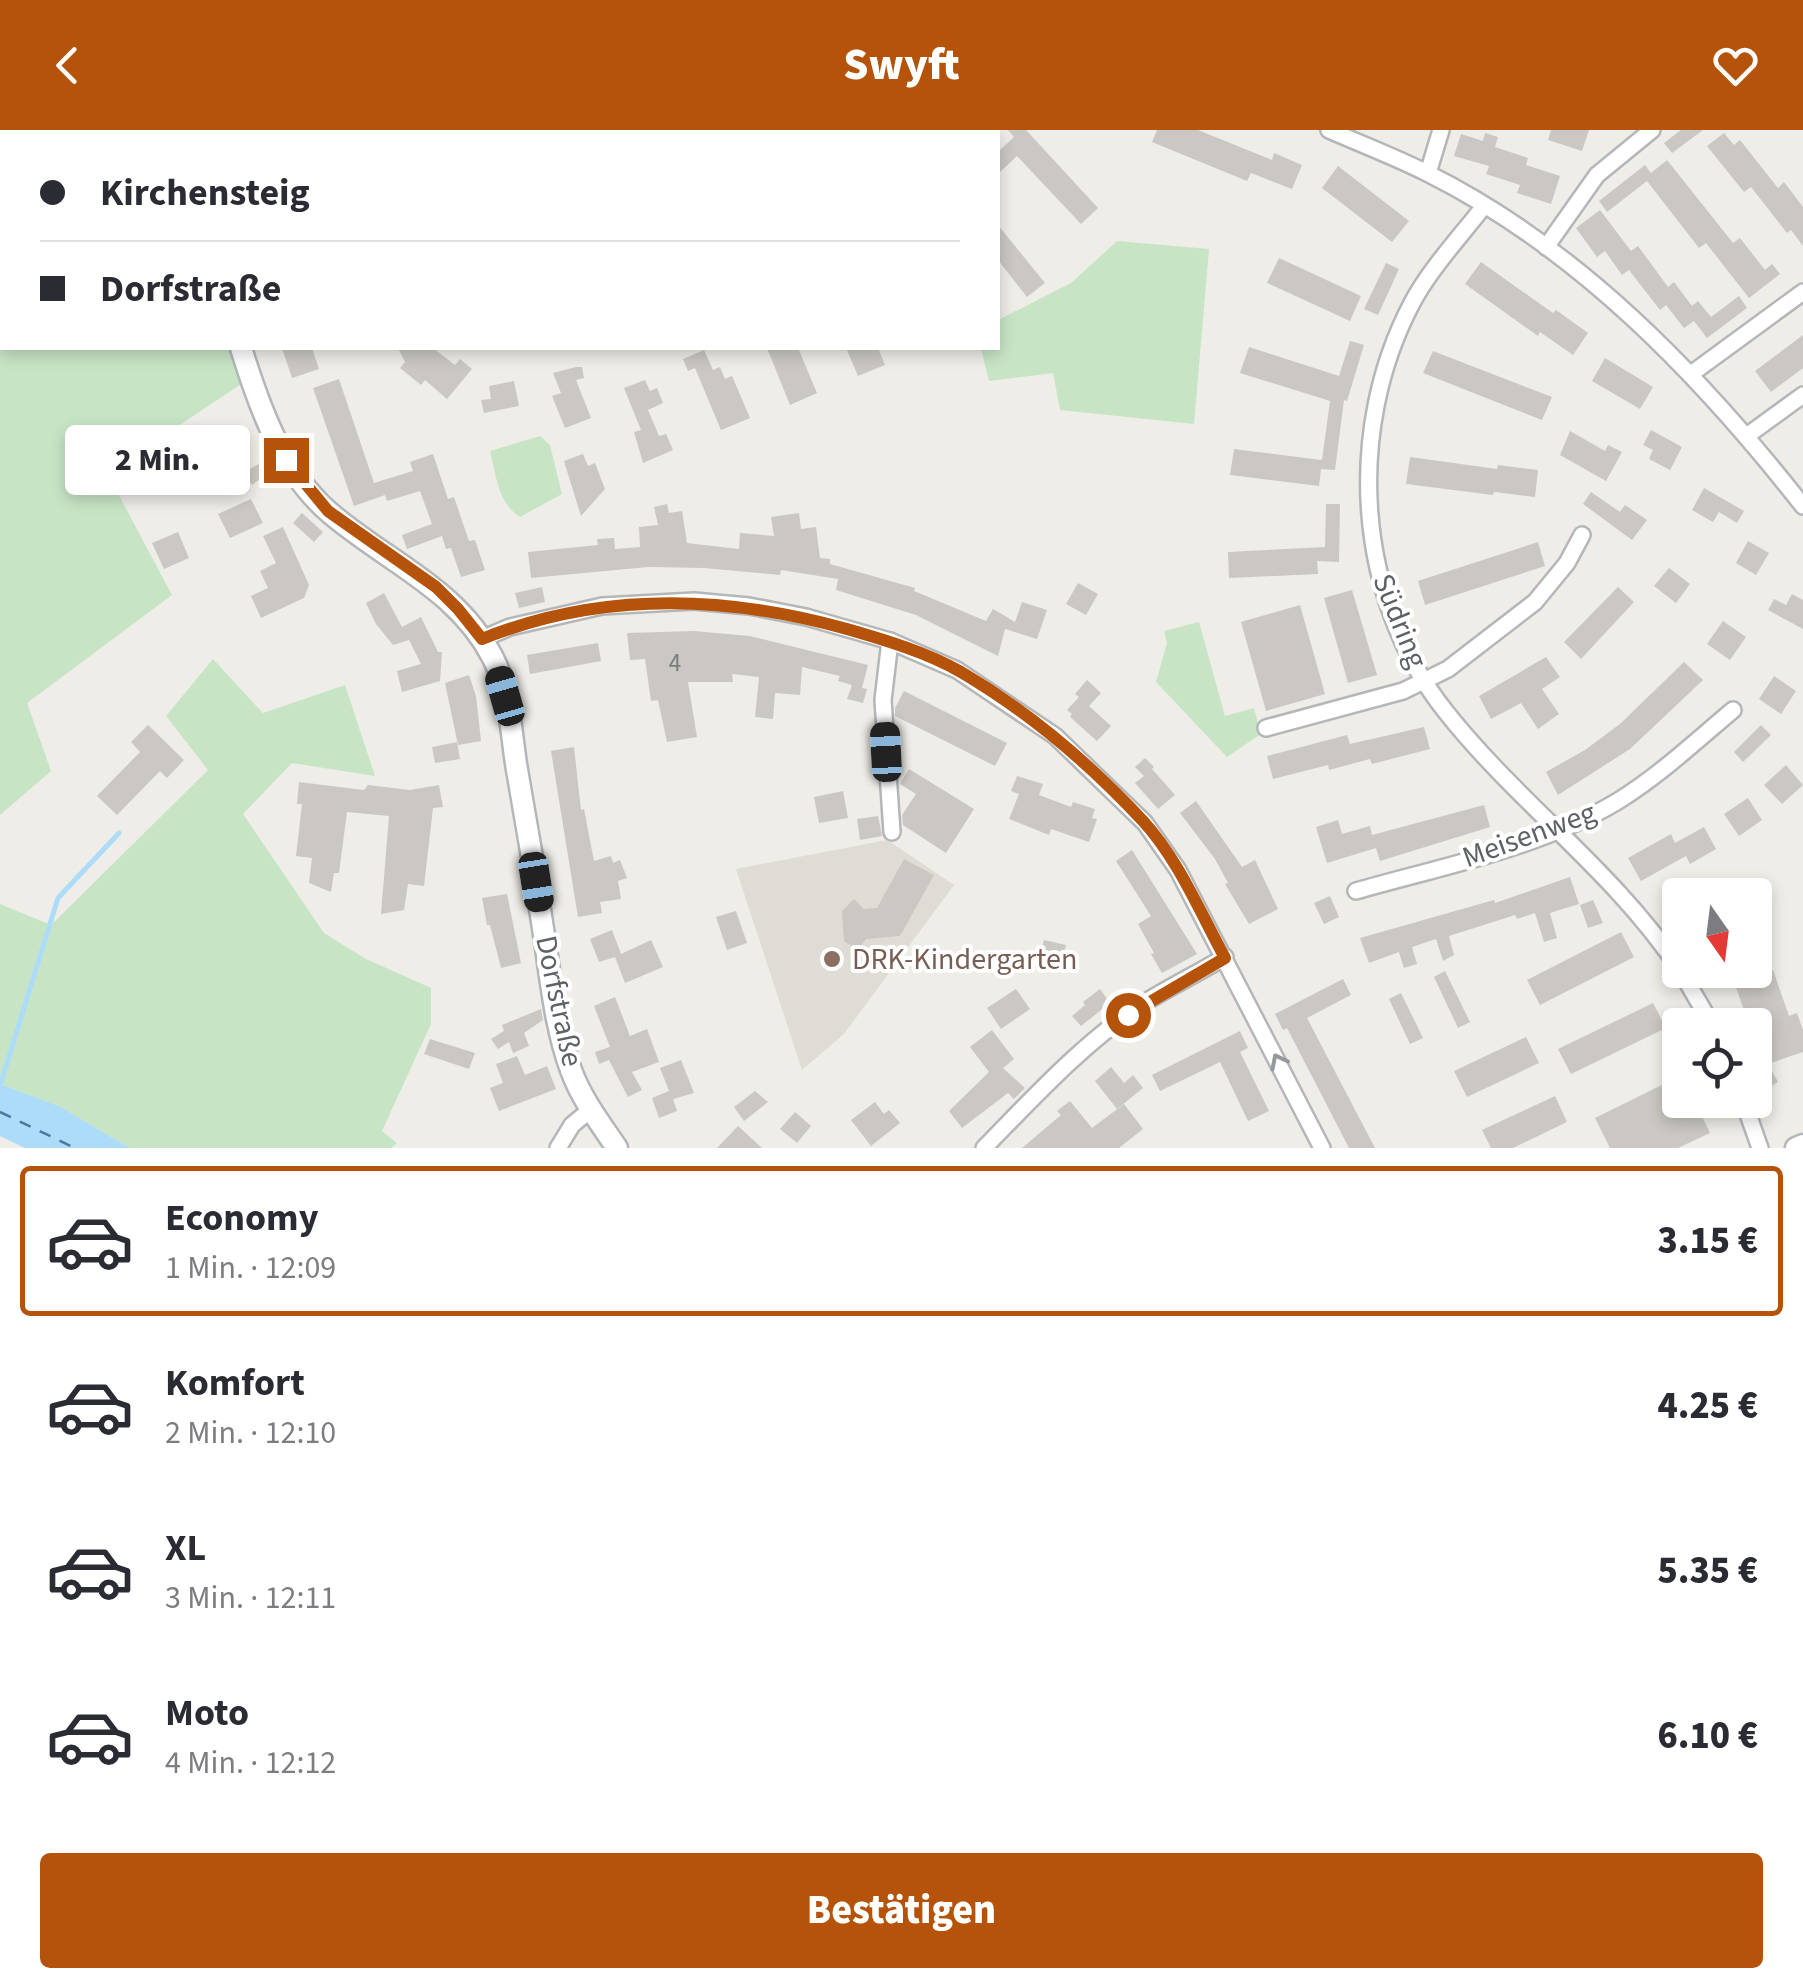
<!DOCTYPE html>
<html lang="de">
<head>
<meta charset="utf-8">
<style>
  :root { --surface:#fff; --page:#f2f2f3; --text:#2b2b33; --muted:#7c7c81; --line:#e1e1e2; --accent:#b45309 }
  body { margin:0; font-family:"Source Sans 3",sans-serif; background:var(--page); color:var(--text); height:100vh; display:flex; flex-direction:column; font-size:38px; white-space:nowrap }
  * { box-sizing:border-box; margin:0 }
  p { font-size:32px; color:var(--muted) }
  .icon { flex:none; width:55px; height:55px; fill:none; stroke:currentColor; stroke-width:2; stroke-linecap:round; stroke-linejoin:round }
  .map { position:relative; height:1018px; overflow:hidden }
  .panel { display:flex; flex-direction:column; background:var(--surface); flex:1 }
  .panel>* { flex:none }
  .top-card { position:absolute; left:0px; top:0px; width:1000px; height:220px; box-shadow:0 5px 15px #0003; display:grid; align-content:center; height:220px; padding:0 40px; background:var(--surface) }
  .needle { width:65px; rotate:166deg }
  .fabs { position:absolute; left:1662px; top:748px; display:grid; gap:20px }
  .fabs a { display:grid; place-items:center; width:110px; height:110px; border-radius:10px; background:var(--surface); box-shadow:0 5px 15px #0003; font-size:50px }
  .end { position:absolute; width:45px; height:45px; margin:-22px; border:12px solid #b45309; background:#fff; box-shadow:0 0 0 5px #fff }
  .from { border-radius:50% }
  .bubble { position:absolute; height:70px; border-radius:10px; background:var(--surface); box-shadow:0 5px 15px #0003; font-size:32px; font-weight:800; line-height:70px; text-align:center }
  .car { position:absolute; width:30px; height:60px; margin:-30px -15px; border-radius:12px; box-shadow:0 0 8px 2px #0007; background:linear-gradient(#222 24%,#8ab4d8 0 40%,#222 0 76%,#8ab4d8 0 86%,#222 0) }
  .top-card b { display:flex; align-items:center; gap:35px; height:95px; font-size:38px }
  .top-card b+b { border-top:2px solid var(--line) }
  .top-card i { width:25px; height:25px; background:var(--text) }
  ul { padding:18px 0 0; list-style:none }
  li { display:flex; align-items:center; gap:30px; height:150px; margin:0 20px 15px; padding:0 20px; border:5px solid transparent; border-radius:10px }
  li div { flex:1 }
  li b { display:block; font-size:38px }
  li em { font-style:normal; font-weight:800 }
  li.active { border-color:var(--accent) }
  li>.icon { width:90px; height:90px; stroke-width:1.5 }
  .action { display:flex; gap:20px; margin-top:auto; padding:20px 40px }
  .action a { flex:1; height:115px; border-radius:10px; background:var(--accent); color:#fff; font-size:40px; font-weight:800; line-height:115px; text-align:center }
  header { display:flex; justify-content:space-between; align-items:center; height:130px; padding:0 40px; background:var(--accent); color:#fff; font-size:45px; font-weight:800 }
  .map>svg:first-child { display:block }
  .education { fill:#dfdcd5 }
  .green { fill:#c7e5c5 }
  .water { fill:#addcf9 }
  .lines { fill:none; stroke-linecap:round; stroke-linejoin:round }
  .stream { stroke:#addcf9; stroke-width:5 }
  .ferry { stroke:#4779a2; stroke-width:2.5; stroke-dasharray:12 10; stroke-linecap:butt }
  .building { fill:#cbc8c4 }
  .street-casing { stroke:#b4b7ba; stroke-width:20 }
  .secondary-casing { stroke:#b3b6ba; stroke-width:25 }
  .street { stroke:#fff; stroke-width:15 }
  .secondary { stroke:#fff; stroke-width:20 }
  .oneway { stroke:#96999c }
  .route { stroke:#b45309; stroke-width:12 }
  .education-dot { fill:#8d6e63; stroke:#fff; stroke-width:4 }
  .labels { text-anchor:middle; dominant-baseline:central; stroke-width:8; stroke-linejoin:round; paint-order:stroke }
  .number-label { font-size:25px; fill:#797c7e }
  .street-label { font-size:30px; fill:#5e6266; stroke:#fff }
  .education-label { font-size:30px; fill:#785e54; stroke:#fff; text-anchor:start }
</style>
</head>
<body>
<header><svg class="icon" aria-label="back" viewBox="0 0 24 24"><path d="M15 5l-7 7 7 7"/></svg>Swyft<svg class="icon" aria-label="heart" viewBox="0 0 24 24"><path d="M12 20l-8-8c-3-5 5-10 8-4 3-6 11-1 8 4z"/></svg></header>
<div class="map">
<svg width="1803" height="1018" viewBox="0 0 1803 1018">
  <rect width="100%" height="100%" fill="#efede7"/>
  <g class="education">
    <polygon points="0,0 192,0 192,2 2,2 2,125"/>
    <polygon points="887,710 954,755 844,904 802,940 736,739"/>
  </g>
  <g class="green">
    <polygon points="1117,111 1209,119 1194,294 1060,280 1053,243 989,251 981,218 998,218 998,190 1071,153"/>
    <polygon points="0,124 2,218 232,218 243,253 107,343 172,465 27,573 51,641 0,685"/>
    <path d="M540,306L550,315L562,364L520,387C498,373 496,345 490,321Z"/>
    <polygon points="1199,492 1225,586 1254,578 1261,604 1227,627 1156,552 1167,513 1164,501"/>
    <polygon points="213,529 263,583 345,555 375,646 292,633 243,684 324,803 366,829 431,858 431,894 382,1001 397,1013 391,1018 130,1018 59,976 0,954 0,774 51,795 208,640 166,586"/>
  </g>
  <polygon class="water" points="0,954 59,976 130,1018 25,1018 0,1006"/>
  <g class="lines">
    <polyline class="stream" points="0,956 58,768 119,703"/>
    <polyline class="ferry" points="0,982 75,1018"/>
  </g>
  <g class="building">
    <polygon points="1008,0 1026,0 1098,78 1081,94 1017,26 998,44 998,22 1014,7"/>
    <polygon points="1157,0 1198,0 1272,30 1274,23 1302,35 1292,59 1251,43 1247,51 1152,12"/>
    <polygon points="1551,0 1589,0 1582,21 1548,10"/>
    <polygon points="1681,0 1703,0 1672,23 1664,13"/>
    <polygon points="1485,3 1498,7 1495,17 1528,28 1526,35 1560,46 1551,74 1517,63 1520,55 1486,44 1489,36 1454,26 1461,4 1483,11"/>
    <polygon points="1724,3 1734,15 1740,10 1778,58 1784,52 1803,77 1803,116 1791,100 1787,103 1751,57 1744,62 1707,16"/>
    <polygon points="1667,30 1733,113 1740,108 1765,140 1772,134 1780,144 1749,168 1706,113 1699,118 1647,51 1607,82 1599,71 1645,35 1651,43"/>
    <polygon points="1338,36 1409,91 1392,112 1322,58"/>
    <polygon points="1600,80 1631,121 1638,116 1668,157 1674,152 1692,176 1698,171 1711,187 1739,166 1747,178 1707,208 1694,191 1684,198 1666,175 1660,180 1629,140 1622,145 1605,121 1597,127 1576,98"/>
    <polygon points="998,95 1045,153 1027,167 998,130"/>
    <polygon points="1279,128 1361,166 1350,191 1267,153"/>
    <polygon points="1481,132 1553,183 1556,180 1588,203 1573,225 1540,202 1538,206 1465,154"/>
    <polygon points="1386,133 1399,139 1378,185 1364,179"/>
    <polygon points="1803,205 1803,238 1771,262 1755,241"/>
    <polygon points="1350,211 1364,215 1347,271 1344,270 1335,340 1321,339 1319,356 1230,345 1234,319 1322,330 1330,271 1240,243 1249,217 1339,246"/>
    <polygon points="282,218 312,218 319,239 292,248"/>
    <polygon points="398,218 433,218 455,235 460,229 472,239 447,269 425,250 421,255 400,238 405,232"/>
    <polygon points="767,218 798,218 817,263 790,275"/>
    <polygon points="846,218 878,218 885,235 858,246"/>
    <polygon points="704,220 713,240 720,237 725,249 732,246 750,288 721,300 695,238 688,241 683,229"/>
    <polygon points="1433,221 1552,267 1542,290 1423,243"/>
    <polygon points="1605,228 1653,257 1640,279 1592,251"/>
    <polygon points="576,237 582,237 584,248 576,250 591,288 565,298 552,266 561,263 553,243"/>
    <polygon points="339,249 374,353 413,341 410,332 433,324 448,369 454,367 469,411 475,410 485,440 461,447 451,418 446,419 442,406 407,419 402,405 432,394 420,361 387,371 385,365 354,376 313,258"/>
    <polygon points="645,250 650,261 657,258 663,273 648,280 659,306 666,304 673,320 643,333 634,302 641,300 624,258"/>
    <polygon points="514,251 519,276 484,283 481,270 491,269 489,256"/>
    <polygon points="1651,300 1682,317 1670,340 1649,329 1653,320 1643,315"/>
    <polygon points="1570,301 1605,321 1608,315 1622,322 1606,351 1560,325"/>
    <polygon points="217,305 229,325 208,338 196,317"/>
    <polygon points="583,324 588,336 595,333 605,359 581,386 564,331"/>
    <polygon points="1410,327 1497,339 1498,335 1538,340 1535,367 1494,362 1493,365 1406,354"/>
    <polygon points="266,330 272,341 252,355 244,342"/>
    <polygon points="1704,358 1744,381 1737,393 1719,382 1713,392 1692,380"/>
    <polygon points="1591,362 1620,382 1625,375 1647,390 1632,410 1583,374"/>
    <polygon points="251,369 263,393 230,408 218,384"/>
    <polygon points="667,374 669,383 682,381 687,413 739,419 740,403 774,406 771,387 799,383 801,399 816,397 820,428 830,429 830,434 915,458 914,461 986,491 993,479 1015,492 1022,472 1047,480 1037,509 1005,499 998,526 916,485 836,460 838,449 781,440 780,445 704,438 648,437 531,448 528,422 598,415 597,409 614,408 615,419 640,417 639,397 658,395 654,377"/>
    <polygon points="1326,374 1340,374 1339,432 1317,431 1318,444 1229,448 1228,422 1325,417"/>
    <polygon points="302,383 323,402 314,412 293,393"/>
    <polygon points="283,397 309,455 304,468 261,488 251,466 268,458 260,441 276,433 263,406"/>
    <polygon points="178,402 189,428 164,439 152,413"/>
    <polygon points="1748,411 1769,423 1756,445 1736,433"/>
    <polygon points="1538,412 1545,436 1425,475 1418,451"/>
    <polygon points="1669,438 1690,454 1676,473 1654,456"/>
    <polygon points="1078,453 1098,464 1086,485 1066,474"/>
    <polygon points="542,457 545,472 519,478 515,463"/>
    <polygon points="1618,457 1634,472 1581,529 1564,512"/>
    <polygon points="1352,460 1377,545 1348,553 1324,468"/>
    <polygon points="384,463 402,497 421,487 438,522 442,522 440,551 402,562 397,541 421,534 409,510 393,515 376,494 366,473"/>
    <polygon points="1792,464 1803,470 1803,499 1768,480 1774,469 1786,475"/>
    <polygon points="1300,475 1325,564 1266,581 1241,492"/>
    <polygon points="1723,491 1746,507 1730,530 1707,514"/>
    <polygon points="694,501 750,506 868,535 862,558 867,559 863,573 847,569 852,555 838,551 840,546 802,537 800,565 775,563 773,589 755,587 759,547 732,544 733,552 688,552 697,607 667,612 658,570 651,571 645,529 630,530 627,503"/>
    <polygon points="598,513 601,531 530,544 527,525"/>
    <polygon points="1546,527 1560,547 1542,559 1559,584 1538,599 1521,573 1491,589 1479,566"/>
    <polygon points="1684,532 1703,550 1630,619 1558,665 1546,642 1585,620 1620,594"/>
    <polygon points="469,545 476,566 481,611 458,615 445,553"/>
    <polygon points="1774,546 1796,561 1781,584 1759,569"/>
    <polygon points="1087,550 1101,563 1089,576 1111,596 1097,611 1070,587 1072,584 1067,580 1079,567 1075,564"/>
    <polygon points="904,561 1007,613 995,636 895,586 895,578"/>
    <polygon points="148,595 184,630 167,648 160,641 117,685 97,666 140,622 131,612"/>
    <polygon points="1761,595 1771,605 1743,632 1734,622"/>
    <polygon points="1424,597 1430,619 1372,634 1370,629 1329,640 1328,635 1273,649 1267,626 1347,605 1350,614"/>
    <polygon points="457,612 460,629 435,633 432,617"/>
    <polygon points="574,617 581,680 584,679 594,731 611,726 613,733 620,730 627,748 618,751 621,769 600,772 602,783 578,787 551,621"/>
    <polygon points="1145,628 1154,637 1147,643 1152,639 1175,665 1158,679 1135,653 1144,646 1135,637"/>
    <polygon points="1786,635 1803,655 1782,674 1764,655"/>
    <polygon points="909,639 974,679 946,723 903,695 902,685 916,664 900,654"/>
    <polygon points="1017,646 1043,654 1039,665 1071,677 1073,672 1095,679 1092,688 1097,689 1089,712 1051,699 1049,705 1009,689 1019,664 1011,661"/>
    <polygon points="299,652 364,660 368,655 410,660 439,655 443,677 433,678 424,756 408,754 404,780 381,784 389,686 347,682 339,743 334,743 331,762 309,753 312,728 296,726 302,674 297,674"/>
    <polygon points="843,661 848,688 819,693 814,667"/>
    <polygon points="1748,668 1762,690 1739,706 1724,684"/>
    <polygon points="1196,671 1242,737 1255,730 1278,779 1249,794 1225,754 1228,753 1215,729 1180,683"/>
    <polygon points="1484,675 1490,697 1380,731 1376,718 1327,733 1316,697 1338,690 1342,704 1370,696 1372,705"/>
    <polygon points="878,686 882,706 860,710 857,689"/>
    <polygon points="1704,697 1716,719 1690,734 1686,726 1641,751 1628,728 1671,704 1675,713"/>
    <polygon points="1132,720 1197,824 1162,843 1151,824 1154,823 1138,794 1151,786 1116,731"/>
    <polygon points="904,729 934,745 900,806 866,809 858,820 844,811 842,781 854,769 864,779 877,778"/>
    <polygon points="1570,747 1579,774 1550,783 1557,808 1544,812 1535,783 1517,789 1515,785 1449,806 1454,825 1443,831 1436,809 1412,817 1417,834 1404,838 1399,822 1369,833 1360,808 1494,770 1495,773"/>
    <polygon points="507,764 521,833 501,838 490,795 487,795 482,768"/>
    <polygon points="1330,766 1339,787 1324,794 1314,773"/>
    <polygon points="1593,770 1603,793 1588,798 1580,775"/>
    <polygon points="736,781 747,813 727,820 716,787"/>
    <polygon points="612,800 621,824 651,810 663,837 625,853 615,827 599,832 590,809"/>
    <polygon points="1621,802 1634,827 1540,875 1527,850"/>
    <polygon points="1044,810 1066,815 1059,842 1037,837"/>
    <polygon points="1730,840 1773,840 1789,886 1797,883 1803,900 1803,922 1768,934 1778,952 1765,960 1755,942 1760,936 1755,921 1755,882 1746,886"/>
    <polygon points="1445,841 1470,892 1458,898 1434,847"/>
    <polygon points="1343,849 1351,865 1307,888 1375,1018 1349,1018 1287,898 1283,900 1275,884"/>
    <polygon points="1016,859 1030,879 1001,899 987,878"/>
    <polygon points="1100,859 1110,873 1081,896 1072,886 1085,875 1083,872"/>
    <polygon points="1401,863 1423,908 1410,914 1389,869"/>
    <polygon points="615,867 630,906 647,899 659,932 632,942 642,960 628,967 609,930 599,934 595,922 610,917 594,876"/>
    <polygon points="1653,873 1666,898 1571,944 1558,919"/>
    <polygon points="541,879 543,890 524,903 529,916 513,923 509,912 498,919 491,909 504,901 502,895"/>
    <polygon points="992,900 1014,929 1003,938 1025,958 1014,969 1008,963 962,998 949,981 989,942 970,917"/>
    <polygon points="1240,901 1248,918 1240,922 1269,981 1248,991 1220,932 1160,961 1152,945"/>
    <polygon points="1526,907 1539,933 1467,967 1454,941"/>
    <polygon points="430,909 475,923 469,939 424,924"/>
    <polygon points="517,926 525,945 547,936 556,959 499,981 490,958 503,953 496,934"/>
    <polygon points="681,930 694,963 673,969 677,981 659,988 652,968 669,961 660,938"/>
    <polygon points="1111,937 1124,953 1133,945 1143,958 1117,979 1095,951"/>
    <polygon points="1680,946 1680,970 1694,970 1710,1003 1678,1018 1610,1018 1595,988"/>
    <polygon points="755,961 768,972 744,991 734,977"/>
    <polygon points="1555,966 1567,992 1513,1018 1491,1018 1482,1000"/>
    <polygon points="1070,971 1092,998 1124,974 1143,999 1119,1018 1022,1018 1061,985 1057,981"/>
    <polygon points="875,972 884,984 889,980 900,993 871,1016 851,990"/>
    <polygon points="795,982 811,996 797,1013 780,999"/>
    <polygon points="738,996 762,1018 717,1018"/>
  </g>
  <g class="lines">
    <g class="street-casing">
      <g id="street">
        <polyline points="444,0 444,2"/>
        <path d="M1329,0C1361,14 1395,27 1427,43C1578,118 1700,245 1803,376"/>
        <polyline points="604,2 608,0"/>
        <polyline points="968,2 970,0"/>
        <polyline points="1428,43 1441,0"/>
        <path d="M1484,76C1460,107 1430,139 1412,173C1345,300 1355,468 1446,582C1518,673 1615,742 1680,840"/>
        <polyline points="1546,117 1597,45 1652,0"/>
        <polyline points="1691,244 1803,162"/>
        <polyline points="1748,305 1803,265"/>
        <polyline points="482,509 510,497 602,476 694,471 749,476 806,487 890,511 957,540 1055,606 1145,693 1178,740 1322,1018"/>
        <polyline points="890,511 883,570 892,702"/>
        <polyline points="1266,598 1403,561 1448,539 1535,472 1567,433 1582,405"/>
        <path d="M1356,761C1443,736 1540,718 1618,671C1660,645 1696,611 1733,580"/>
        <polyline points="1680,840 1712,895"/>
        <polyline points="1743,970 1760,1018"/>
        <polyline points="558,1018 572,995 590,980"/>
        <path d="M984,1018C1034,967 1084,912 1144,873C1170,857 1198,843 1225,827"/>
      </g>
    </g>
    <g class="secondary-casing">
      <g id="secondary">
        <polyline points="204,0 205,2"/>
        <path d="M241,218C259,276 282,342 330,383C387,432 457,458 493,528C510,561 511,604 517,640C527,695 536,750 544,805C551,850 555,897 571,940C581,968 600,993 617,1018"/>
        <polyline points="1796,1018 1803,1015"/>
      </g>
    </g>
    <use href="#street" class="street"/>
    <use href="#secondary" class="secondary"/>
  </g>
  <defs><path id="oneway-chevron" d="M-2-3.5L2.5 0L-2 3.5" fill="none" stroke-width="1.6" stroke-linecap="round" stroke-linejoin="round" transform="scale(2.5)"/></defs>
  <use class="oneway" href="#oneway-chevron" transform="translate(1278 931) rotate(-117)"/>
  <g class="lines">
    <path class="route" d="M286,330L328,381L436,457L458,479L482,509C601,461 725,465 847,499C885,510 926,522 961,542C1029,582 1089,633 1143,691C1178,729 1200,782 1225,828L1128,885"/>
  </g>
  <circle class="education-dot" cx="832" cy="829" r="10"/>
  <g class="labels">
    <g class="number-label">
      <text x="675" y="533">4</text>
    </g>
    <g class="street-label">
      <text transform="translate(1400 491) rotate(68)">Südring</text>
      <text transform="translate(1529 705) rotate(-20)">Meisenweg</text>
      <text transform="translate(559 871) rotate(78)">Dorfstraße</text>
    </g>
    <g class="education-label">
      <text x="852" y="829">DRK-Kindergarten</text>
    </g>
  </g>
</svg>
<div class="fabs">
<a><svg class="needle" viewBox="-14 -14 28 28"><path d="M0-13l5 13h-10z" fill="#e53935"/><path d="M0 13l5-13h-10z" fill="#7c7c81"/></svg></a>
<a><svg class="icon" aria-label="locate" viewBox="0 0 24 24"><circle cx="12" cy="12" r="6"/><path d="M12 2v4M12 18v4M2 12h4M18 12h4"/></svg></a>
</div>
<i class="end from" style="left:1128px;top:885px"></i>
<i class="end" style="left:286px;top:330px"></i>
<div class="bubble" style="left:65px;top:295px;width:185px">2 Min.</div>
<i class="car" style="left:505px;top:566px;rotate:344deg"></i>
<i class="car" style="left:886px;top:622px;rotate:357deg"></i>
<i class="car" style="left:536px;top:752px;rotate:171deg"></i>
<div class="top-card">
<b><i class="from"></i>Kirchensteig</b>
<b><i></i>Dorfstraße</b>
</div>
</div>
<section class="panel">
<ul>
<li class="active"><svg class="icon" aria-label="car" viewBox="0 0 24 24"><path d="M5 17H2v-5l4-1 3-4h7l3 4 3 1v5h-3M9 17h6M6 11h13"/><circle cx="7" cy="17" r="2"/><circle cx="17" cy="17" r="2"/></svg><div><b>Economy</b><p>1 Min. · 12:09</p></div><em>3.15 €</em></li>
<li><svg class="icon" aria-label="car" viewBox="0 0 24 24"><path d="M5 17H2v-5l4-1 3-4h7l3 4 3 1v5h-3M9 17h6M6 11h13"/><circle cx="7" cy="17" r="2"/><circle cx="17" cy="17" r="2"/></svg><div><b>Komfort</b><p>2 Min. · 12:10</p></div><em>4.25 €</em></li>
<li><svg class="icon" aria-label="car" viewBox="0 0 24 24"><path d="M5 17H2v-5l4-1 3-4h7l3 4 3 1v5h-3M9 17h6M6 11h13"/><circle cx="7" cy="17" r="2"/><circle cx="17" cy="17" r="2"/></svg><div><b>XL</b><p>3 Min. · 12:11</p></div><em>5.35 €</em></li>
<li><svg class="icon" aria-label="car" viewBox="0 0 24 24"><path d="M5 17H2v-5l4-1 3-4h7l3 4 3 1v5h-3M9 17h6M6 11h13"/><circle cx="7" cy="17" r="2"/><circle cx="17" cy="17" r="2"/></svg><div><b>Moto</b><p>4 Min. · 12:12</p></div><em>6.10 €</em></li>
</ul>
<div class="action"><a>Bestätigen</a></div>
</section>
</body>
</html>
